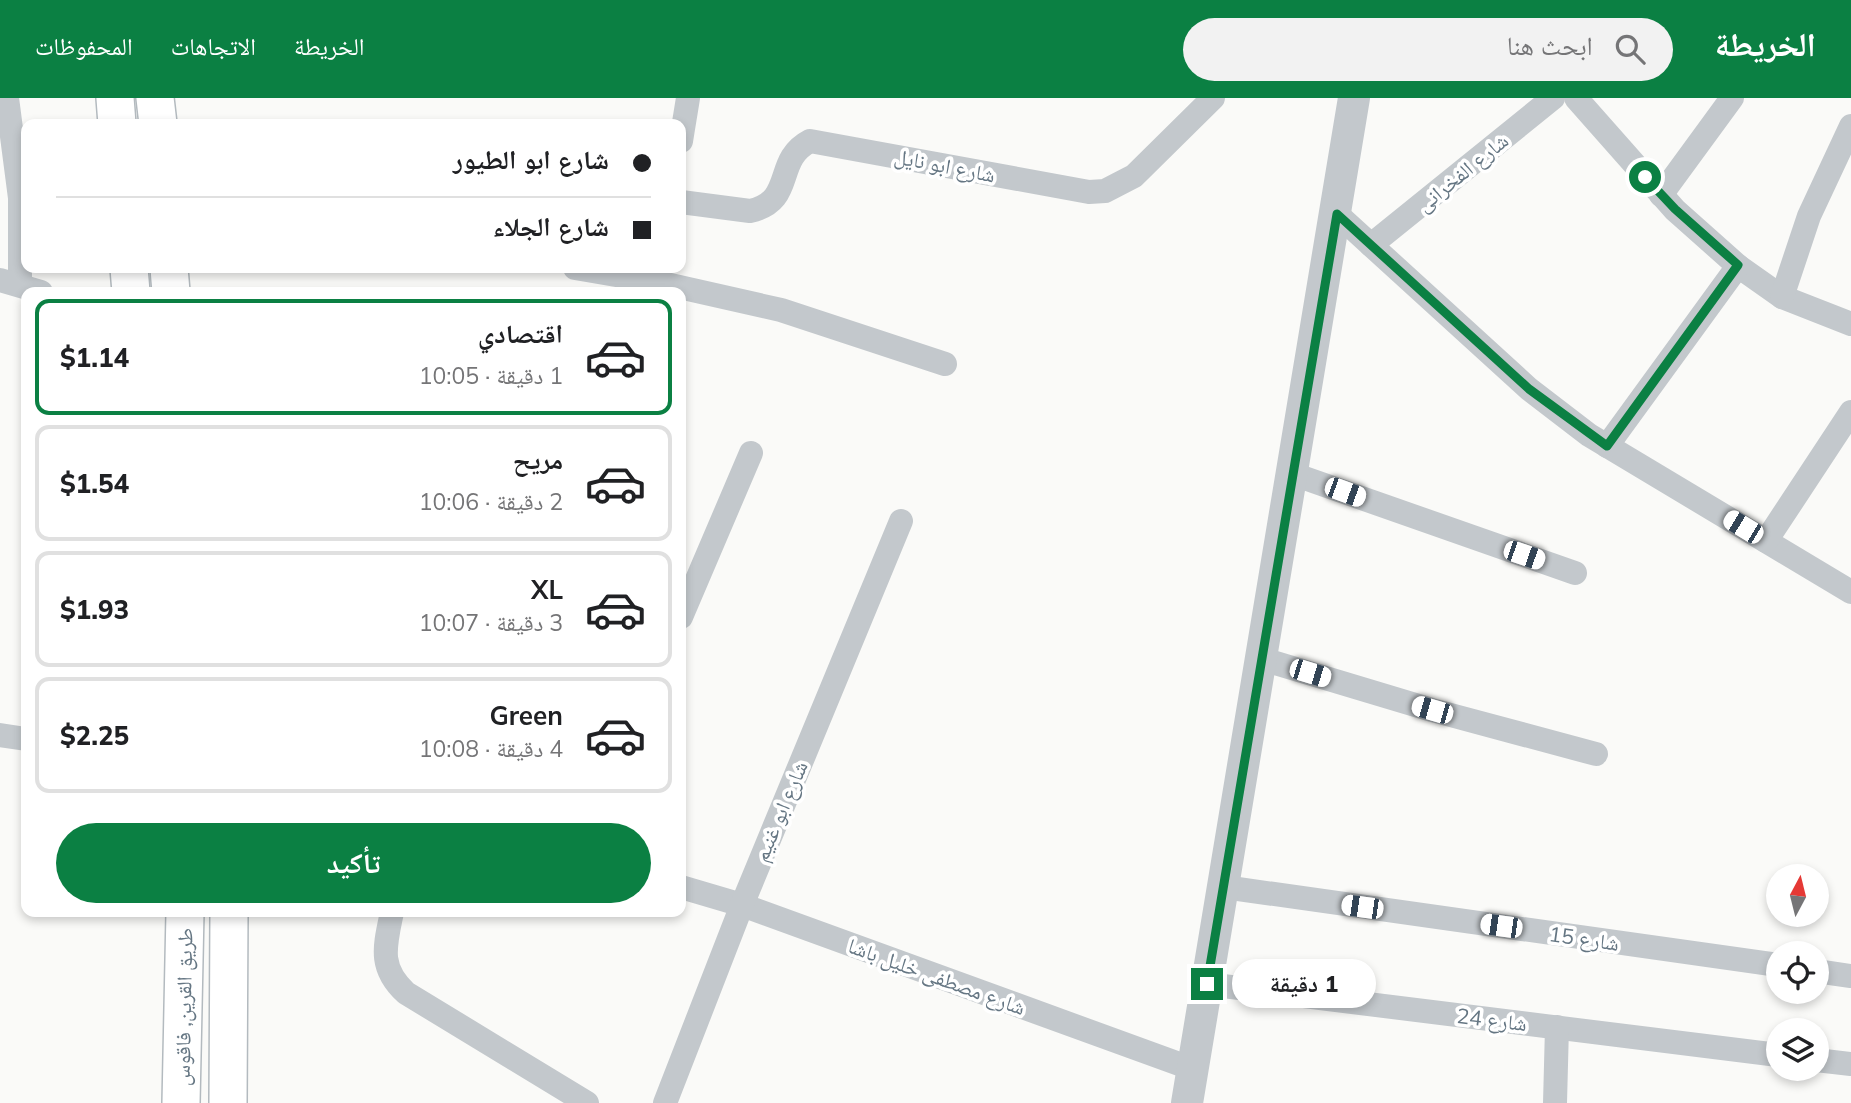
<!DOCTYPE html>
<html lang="ar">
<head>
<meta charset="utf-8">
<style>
  :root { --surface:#fff; --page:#f2f2f2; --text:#202124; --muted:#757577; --line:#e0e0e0; --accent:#0b8043 }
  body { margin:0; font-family:Mulish,"Noto Naskh Arabic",sans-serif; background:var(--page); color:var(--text); direction:rtl; height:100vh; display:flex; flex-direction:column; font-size:26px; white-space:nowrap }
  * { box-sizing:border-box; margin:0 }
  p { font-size:23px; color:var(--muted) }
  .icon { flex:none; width:38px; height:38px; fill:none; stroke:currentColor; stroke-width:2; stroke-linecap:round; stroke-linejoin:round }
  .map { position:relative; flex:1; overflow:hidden; direction:ltr }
  .panel { position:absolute; left:21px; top:189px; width:665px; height:630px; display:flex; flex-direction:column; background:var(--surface); border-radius:14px; box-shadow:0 4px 10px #0003; direction:rtl }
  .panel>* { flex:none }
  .top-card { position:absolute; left:21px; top:21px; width:665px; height:154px; border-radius:14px; box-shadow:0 4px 10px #0003; direction:rtl; display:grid; align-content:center; height:154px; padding:0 35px; background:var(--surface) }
  .needle { width:46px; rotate:7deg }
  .controls { position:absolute; left:1766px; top:766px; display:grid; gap:14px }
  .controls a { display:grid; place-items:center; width:63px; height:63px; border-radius:50%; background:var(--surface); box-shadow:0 4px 10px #0003; font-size:35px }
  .end { position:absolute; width:32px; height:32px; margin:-16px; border:9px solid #0b8043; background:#fff; box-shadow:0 0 0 4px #fff }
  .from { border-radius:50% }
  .bubble { position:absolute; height:49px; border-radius:24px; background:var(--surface); box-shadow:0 4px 10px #0003; font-size:23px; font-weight:800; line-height:49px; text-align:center; direction:rtl }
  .car { position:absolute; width:21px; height:42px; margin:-21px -10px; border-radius:9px; box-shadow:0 0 5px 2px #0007; background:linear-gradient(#fff 24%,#345 0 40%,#fff 0 76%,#345 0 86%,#fff 0) }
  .top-card b { display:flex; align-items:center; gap:24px; height:66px; font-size:26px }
  .top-card b+b { border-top:2px solid var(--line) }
  .top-card i { width:18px; height:18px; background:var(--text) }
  ul { padding:12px 0 0; list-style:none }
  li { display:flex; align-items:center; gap:21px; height:116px; margin:0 14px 10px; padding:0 21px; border:4px solid var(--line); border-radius:14px }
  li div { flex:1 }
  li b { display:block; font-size:26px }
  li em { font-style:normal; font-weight:800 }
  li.selected { border-color:var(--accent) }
  li>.icon { width:63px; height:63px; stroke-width:1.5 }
  .cta { display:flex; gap:14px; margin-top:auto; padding:14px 35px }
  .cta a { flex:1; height:80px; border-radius:42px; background:var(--accent); color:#fff; font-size:28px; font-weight:800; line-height:80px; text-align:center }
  header { display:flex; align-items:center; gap:42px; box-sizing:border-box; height:98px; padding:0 35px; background:var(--accent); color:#fff }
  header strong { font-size:33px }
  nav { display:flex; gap:38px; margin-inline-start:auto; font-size:24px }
  .search { width:490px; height:63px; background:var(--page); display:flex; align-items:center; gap:18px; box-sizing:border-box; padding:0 24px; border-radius:38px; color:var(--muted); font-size:26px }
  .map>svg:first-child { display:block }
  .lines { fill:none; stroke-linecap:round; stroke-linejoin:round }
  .secondary-casing { stroke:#b3babf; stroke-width:40 }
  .minor { stroke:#c3c8cc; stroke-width:24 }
  .tertiary { stroke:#c3c8cc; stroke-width:32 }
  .secondary { stroke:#fff; stroke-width:37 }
  .route { stroke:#0b8043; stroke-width:9 }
  .labels { text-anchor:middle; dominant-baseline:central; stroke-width:7; stroke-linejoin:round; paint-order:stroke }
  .street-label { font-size:21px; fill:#657683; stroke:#fff }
</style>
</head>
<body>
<header>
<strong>الخريطة</strong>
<div class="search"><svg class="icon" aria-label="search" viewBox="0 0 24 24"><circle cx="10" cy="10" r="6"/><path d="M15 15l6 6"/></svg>ابحث هنا</div>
<nav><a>الخريطة</a><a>الاتجاهات</a><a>المحفوظات</a></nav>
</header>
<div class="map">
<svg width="1851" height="1005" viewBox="0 0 1851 1005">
  <rect width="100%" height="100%" fill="#fafaf8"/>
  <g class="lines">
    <g class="secondary-casing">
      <g id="secondary">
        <polyline points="115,0 117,26"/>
        <polyline points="155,0 158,26"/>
        <polyline points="129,170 131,194"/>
        <polyline points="169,170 171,194"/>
        <polyline points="181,1005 185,814"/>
        <polyline points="228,1005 229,814"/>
      </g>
    </g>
    <g class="minor">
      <polyline points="7,0 20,100 20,187"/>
      <polyline points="1576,0 1675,112 1738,168 1782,199 1851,226"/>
      <polyline points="681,43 688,0"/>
      <polyline points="1661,97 1732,0"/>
      <path d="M681,104L750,113C796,103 773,62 810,43L1089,94L1105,93L1134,78L1213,0"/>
      <polyline points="1337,116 1529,291 1589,337 1851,494"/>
      <polyline points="1371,147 1553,0"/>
      <polyline points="575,170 657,184 781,212 945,266"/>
      <polyline points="0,182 41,194"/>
      <polyline points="1782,199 1809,118 1851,28"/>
      <polyline points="1607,348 1738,168"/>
      <polyline points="1293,376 1575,475"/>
      <polyline points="1766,443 1851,314"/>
      <polyline points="681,519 751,355"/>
      <polyline points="1262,561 1432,612 1596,656"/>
      <polyline points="0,637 26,641"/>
      <polyline points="681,789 742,807 1193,971"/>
      <polyline points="1224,789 1778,867"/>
      <path d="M392,814C385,848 378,869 406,895L587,1005"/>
      <polyline points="1816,873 1851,878"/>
      <polyline points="1207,886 1778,957"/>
      <polyline points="1816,962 1851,966"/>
      <polyline points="665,1005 742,807 901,423"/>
      <polyline points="1555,1005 1557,929"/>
    </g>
    <polyline class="tertiary" points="1187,1005 1354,0"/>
    <use href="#secondary" class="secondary"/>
  </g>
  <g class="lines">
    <polyline class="route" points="1207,886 1337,116 1529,291 1607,348 1738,167 1675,111 1645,79"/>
  </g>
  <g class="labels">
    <g class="street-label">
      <text transform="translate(945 67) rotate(11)">شارع ابو نايل</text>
      <text transform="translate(1462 74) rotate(-39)">شارع الفخرانى</text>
      <text transform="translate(780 713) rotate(-67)">شارع ابو غنيم</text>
      <text transform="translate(1584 840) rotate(8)">شارع 15</text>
      <text transform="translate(937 878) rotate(20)">شارع مصطفى خليل باشا</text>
      <text transform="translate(183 909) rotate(-89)">طريق القرين, فاقوس</text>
      <text transform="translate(1492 921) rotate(7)">شارع 24</text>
    </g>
  </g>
</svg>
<div class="controls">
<a><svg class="needle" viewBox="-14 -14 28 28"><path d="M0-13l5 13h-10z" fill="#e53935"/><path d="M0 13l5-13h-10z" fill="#757577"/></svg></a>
<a><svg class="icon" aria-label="locate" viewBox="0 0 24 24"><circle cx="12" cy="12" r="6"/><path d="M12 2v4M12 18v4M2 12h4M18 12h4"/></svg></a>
<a><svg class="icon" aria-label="layers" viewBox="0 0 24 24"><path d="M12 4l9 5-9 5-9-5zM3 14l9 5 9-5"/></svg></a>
</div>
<i class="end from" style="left:1645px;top:79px"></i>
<i class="end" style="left:1207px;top:886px"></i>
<div class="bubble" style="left:1232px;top:861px;width:144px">1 دقيقة</div>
<i class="car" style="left:1345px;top:394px;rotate:110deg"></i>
<i class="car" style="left:1743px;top:429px;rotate:301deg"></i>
<i class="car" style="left:1524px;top:457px;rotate:109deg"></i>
<i class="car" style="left:1310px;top:575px;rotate:107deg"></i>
<i class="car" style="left:1432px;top:612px;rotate:286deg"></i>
<i class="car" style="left:1362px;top:809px;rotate:278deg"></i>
<i class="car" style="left:1501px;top:828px;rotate:278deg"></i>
<div class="top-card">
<b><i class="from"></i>شارع ابو الطيور</b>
<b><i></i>شارع الجلاء</b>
</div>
<section class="panel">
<ul>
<li class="selected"><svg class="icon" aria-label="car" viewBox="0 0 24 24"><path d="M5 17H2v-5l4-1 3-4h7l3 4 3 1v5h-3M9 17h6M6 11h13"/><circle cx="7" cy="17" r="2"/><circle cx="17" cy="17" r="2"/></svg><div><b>اقتصادي</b><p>1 دقيقة · 10:05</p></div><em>$1.14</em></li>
<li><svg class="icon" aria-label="car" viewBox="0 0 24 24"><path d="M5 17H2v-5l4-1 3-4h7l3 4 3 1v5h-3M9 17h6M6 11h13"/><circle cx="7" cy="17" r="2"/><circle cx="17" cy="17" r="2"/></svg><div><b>مريح</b><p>2 دقيقة · 10:06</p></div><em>$1.54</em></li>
<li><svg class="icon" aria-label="car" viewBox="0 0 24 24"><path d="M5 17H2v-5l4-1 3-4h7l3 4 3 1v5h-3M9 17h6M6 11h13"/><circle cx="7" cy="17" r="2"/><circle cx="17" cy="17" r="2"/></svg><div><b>XL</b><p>3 دقيقة · 10:07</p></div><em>$1.93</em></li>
<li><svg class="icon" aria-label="car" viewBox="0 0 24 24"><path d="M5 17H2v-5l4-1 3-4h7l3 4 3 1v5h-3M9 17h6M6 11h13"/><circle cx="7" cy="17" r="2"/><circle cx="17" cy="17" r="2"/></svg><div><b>Green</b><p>4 دقيقة · 10:08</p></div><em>$2.25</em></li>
</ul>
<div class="cta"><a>تأكيد</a></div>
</section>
</div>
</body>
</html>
